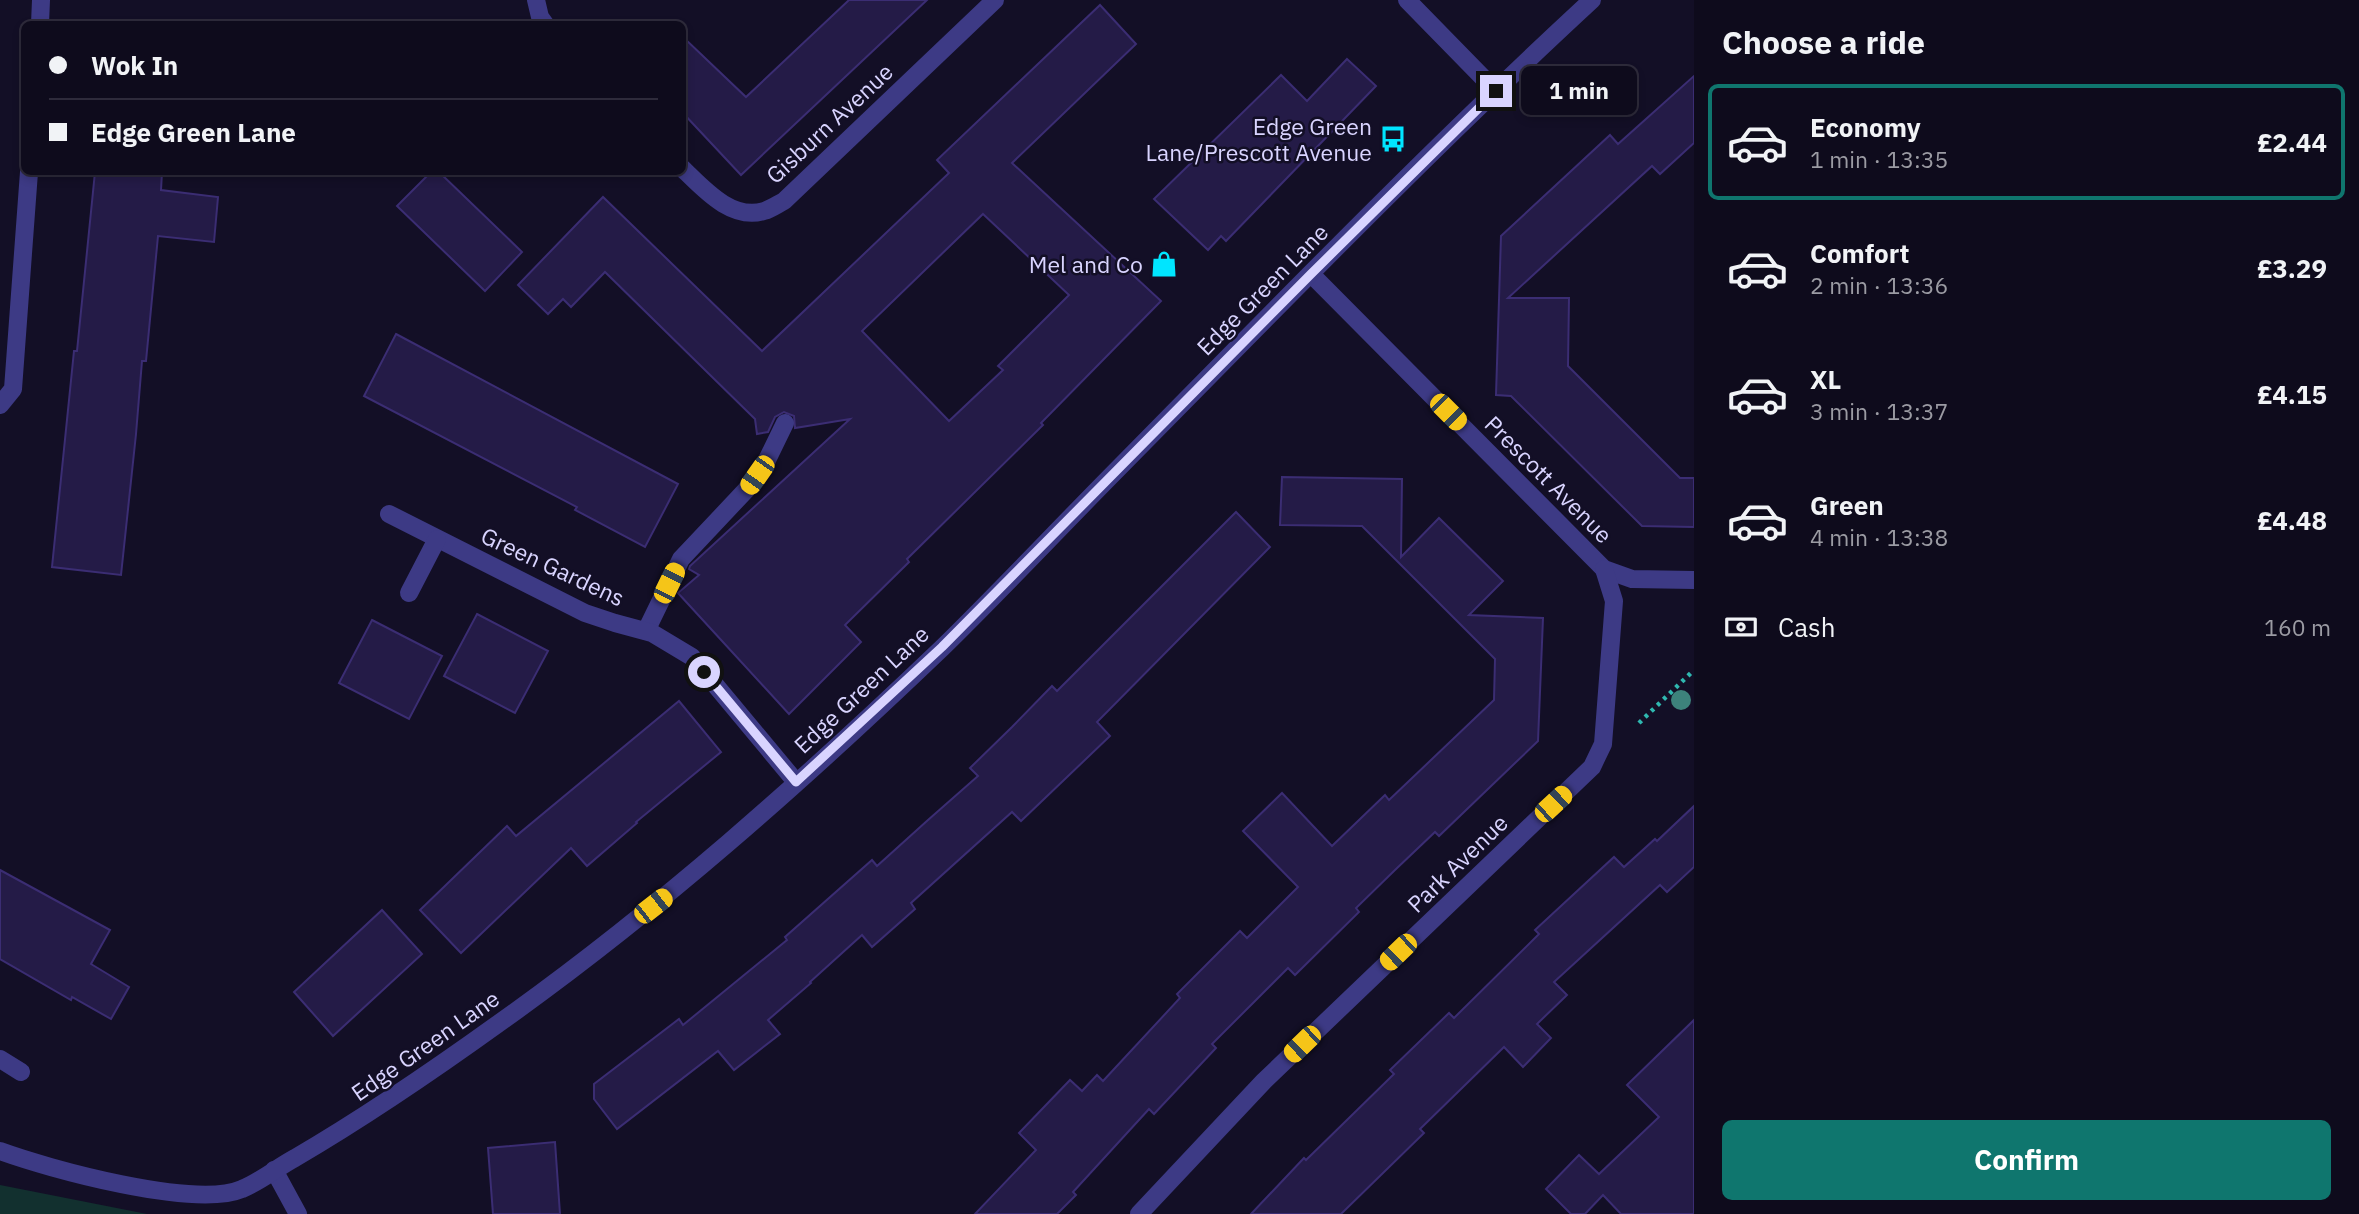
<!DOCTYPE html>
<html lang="en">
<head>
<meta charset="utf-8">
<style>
  :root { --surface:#0e0b1c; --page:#1c1929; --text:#f1f3f6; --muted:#9b9ba3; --line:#2e2b3b; --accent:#0f766e }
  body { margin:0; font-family:"IBM Plex Sans",sans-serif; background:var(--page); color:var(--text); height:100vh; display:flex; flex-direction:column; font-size:26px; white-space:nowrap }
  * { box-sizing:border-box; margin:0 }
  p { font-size:23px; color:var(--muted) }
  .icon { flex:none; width:38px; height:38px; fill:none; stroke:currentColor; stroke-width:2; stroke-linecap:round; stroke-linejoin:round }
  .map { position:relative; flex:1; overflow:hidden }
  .drawer { display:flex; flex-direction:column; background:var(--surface); width:665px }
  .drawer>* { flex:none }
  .guide { position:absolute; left:21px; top:21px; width:665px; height:154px; border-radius:10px; box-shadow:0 4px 10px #0003,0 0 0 2px var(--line); display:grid; align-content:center; height:154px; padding:0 28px; background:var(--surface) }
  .end { position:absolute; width:32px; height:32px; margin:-16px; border:9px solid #d9d4ff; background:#111; box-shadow:0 0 0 4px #111 }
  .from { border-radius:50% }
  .bubble { position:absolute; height:49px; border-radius:10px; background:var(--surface); box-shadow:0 4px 10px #0003,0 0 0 2px var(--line); font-size:23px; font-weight:700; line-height:49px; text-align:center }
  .car { position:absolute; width:21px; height:42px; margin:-21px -10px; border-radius:9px; box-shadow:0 0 5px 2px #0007; background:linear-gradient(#f5c518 24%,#345 0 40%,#f5c518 0 76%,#345 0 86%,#f5c518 0) }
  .guide b { display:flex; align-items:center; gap:24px; height:66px; font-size:26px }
  .guide b+b { border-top:2px solid var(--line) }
  .guide i { width:18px; height:18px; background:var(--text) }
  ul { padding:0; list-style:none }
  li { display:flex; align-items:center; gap:21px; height:116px; margin:0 14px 10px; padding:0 14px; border:4px solid transparent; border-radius:10px }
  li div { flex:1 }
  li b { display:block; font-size:26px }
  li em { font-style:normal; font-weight:700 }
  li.selected { border-color:var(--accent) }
  li>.icon { width:63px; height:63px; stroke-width:1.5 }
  h2 { padding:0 28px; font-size:32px; line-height:84px }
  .pay { display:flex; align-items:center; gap:18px; height:77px; padding:0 28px; font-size:26px }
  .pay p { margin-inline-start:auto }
  .cta { display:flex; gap:14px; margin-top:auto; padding:14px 28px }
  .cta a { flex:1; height:80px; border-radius:10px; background:var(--accent); color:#fff; font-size:28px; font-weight:700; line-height:80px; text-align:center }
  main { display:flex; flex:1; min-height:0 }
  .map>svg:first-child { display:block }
  .green { fill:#12302f }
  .building { fill:#241b47; stroke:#3b2d73; stroke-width:2; fill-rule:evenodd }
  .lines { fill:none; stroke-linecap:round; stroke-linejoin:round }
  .path { stroke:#2fb8b0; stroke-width:4.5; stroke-dasharray:3.5 5; stroke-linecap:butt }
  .service { stroke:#3d3a85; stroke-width:18 }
  .minor { stroke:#3d3a85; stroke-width:18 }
  .tertiary { stroke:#3d3a85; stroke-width:18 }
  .tree { fill:#3d827b }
  .route { stroke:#d9d4ff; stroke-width:9 }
  .labels { text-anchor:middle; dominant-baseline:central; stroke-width:5; stroke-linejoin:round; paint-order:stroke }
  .street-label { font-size:23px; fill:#d9d4ff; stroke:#130f26 }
  .poi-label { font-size:23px; fill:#d9d4ff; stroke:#130f26; text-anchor:end }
</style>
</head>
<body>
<main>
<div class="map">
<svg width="1694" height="1214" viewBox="0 0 1694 1214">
  <rect width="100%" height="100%" fill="#130f26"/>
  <polygon class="green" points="0,1185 147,1214 0,1214"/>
  <g class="building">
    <polygon points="849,0 927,0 741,175 682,112 682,36 746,97"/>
    <path d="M1100,5L1136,44L1012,163L1161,301L1041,423L1043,425L907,559L909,562L845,625L861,642L789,714L678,593L699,575L689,569L690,566L850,419L795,428L794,416L784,412L775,417L768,432L757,434L755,419L605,272L571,307L563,299L548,314L518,285L603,197L762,351L949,173L937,160ZM983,214L1069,295L998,366L1003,370L949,421L862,331Z"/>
    <polygon points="1347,59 1376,86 1226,241 1221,236 1208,250 1154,199 1281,75 1307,101"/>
    <polygon points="1694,76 1694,143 1660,174 1652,166 1508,298 1569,298 1568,366 1680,478 1694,478 1694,527 1642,526 1511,396 1496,395 1501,236 1610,135 1618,144"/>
    <polygon points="95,172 162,172 161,190 218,197 214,242 158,236 146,361 142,361 136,434 121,575 52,567 74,351 77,351"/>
    <polygon points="431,172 439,172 522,252 485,291 397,206"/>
    <polygon points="396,334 678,484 645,547 575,510 577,507 364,396"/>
    <polygon points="1282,477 1402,479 1401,557 1439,518 1503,581 1469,615 1543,618 1538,741 1439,836 1435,832 1395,870 1356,908 1359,912 1295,975 1288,968 1212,1044 1216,1048 1154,1114 1149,1109 1073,1192 1076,1195 1057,1214 975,1214 1036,1150 1019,1133 1070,1080 1082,1091 1097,1075 1103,1081 1180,998 1177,994 1240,931 1247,938 1298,887 1243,831 1282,793 1332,846 1385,795 1389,800 1494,700 1495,659 1362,526 1280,525"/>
    <polygon points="1236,512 1270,547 1097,722 1110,736 1021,821 1012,812 911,903 915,909 872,947 862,935 810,982 811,983 768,1020 780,1034 734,1070 718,1051 617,1129 594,1099 594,1084 679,1019 683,1025 787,940 785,937 872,860 877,866 928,820 978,776 970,768 1012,727 1052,686 1057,691"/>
    <polygon points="477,614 548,651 515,713 444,676"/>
    <polygon points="372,620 442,656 409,719 339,683"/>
    <polygon points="679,701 721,752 636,822 637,823 587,866 571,848 461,953 420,910 507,826 516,836"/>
    <polygon points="1694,806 1694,867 1667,892 1660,885 1554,982 1567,995 1537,1024 1551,1038 1523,1067 1504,1047 1420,1129 1424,1133 1341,1214 1251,1214 1304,1158 1306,1160 1394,1074 1390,1070 1449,1013 1454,1018 1539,934 1535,930 1614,857 1624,867 1655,839 1657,841"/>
    <polygon points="0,870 110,930 91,964 129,987 111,1019 72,997 71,1000 0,959"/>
    <polygon points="382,910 422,954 333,1036 294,992"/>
    <polygon points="1694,1020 1694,1214 1621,1214 1603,1195 1585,1214 1571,1214 1546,1189 1579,1155 1599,1174 1659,1117 1627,1085"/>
    <polygon points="555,1142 560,1214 493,1214 488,1148"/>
  </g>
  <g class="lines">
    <polyline class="path" points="1639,723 1694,670"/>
    <polyline class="service" points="646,631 681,559 746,490 767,460 785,423"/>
    <g class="minor">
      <polyline points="536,0 540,17 545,24"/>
      <polyline points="1407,0 1496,91"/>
      <polyline points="40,24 41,0"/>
      <path d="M682,168C703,188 731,221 764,211C771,209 778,204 784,201L995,0"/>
      <polyline points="1311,274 1604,569 1632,579 1694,580"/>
      <polyline points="0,405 13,389 29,172"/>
      <polyline points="389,514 585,613 615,623 652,633 692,657 796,782"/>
      <polyline points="409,593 437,539"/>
      <polyline points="0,1059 21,1072"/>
      <polyline points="274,1170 298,1214"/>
      <polyline points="1139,1214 1264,1081 1592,767 1603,744 1614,601 1604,569"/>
    </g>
    <path class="tertiary" d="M0,1151C49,1169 195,1209 242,1189C260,1182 278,1167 295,1158C367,1116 434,1070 502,1021C658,910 803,781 942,648C996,595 1048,540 1101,486C1263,322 1423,156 1592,0"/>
  </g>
  <circle class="tree" cx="1681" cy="700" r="10"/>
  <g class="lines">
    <polyline class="route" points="704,672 796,782 942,647 1311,274 1496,91"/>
  </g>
  <defs>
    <g id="bus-bare" transform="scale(2.1)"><path d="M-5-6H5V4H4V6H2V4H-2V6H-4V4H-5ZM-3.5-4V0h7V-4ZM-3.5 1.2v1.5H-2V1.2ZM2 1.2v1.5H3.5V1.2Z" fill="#00e5ff" stroke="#130f26" stroke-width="2.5" paint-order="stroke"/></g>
    <g id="shop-bare" transform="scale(2.1)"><path d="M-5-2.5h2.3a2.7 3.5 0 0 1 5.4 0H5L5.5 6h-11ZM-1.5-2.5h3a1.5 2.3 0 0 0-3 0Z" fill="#00e5ff" stroke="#130f26" stroke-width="2.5" paint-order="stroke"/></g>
  </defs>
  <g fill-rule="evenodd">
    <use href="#bus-bare" x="1393" y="139"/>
    <use href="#shop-bare" x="1164" y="264"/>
  </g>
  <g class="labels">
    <g class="street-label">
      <text transform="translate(829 123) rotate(-43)">Gisburn Avenue</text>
      <text transform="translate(1262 289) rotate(-45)">Edge Green Lane</text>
      <text transform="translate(1549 479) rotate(45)">Prescott Avenue</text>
      <text transform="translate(553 566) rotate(25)">Green Gardens</text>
      <text transform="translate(861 689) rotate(-43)">Edge Green Lane</text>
      <text transform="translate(1457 863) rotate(-44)">Park Avenue</text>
      <text transform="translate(425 1045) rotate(-35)">Edge Green Lane</text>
    </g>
    <g class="poi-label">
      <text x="1372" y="126">Edge Green<tspan x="1372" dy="26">Lane/Prescott Avenue</tspan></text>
      <text x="1143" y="264">Mel and Co</text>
    </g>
  </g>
</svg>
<i class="end from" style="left:704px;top:672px"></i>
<i class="end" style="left:1496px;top:91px"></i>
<div class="bubble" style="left:1521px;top:66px;width:116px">1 min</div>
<i class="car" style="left:1448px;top:412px;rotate:135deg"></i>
<i class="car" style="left:757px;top:475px;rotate:215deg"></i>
<i class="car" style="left:669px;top:583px;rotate:26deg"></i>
<i class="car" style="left:1553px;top:804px;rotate:47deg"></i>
<i class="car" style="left:653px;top:906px;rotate:52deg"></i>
<i class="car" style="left:1398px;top:952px;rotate:226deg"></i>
<i class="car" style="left:1302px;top:1044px;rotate:226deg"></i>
<div class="guide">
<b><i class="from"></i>Wok In</b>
<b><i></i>Edge Green Lane</b>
</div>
</div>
<section class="drawer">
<h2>Choose a ride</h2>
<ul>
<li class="selected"><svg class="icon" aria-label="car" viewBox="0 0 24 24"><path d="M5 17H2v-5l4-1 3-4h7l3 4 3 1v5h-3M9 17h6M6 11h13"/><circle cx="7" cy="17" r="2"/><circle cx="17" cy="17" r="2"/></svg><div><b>Economy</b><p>1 min · 13:35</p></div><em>£2.44</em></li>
<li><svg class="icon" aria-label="car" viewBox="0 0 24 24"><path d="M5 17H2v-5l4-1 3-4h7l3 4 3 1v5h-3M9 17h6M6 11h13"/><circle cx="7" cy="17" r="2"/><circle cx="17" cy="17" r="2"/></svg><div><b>Comfort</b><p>2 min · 13:36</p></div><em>£3.29</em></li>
<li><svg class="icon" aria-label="car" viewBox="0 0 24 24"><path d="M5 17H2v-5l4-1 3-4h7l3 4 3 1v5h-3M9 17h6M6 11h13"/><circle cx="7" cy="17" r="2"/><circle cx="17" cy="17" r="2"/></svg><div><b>XL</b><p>3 min · 13:37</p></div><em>£4.15</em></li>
<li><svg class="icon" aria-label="car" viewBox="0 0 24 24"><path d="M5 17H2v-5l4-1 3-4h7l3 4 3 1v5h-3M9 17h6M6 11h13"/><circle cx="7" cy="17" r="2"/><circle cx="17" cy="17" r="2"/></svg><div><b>Green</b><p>4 min · 13:38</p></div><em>£4.48</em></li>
</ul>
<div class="pay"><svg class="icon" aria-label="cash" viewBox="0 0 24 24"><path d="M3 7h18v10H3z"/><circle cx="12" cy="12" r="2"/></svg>Cash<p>160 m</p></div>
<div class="cta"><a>Confirm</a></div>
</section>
</main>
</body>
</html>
